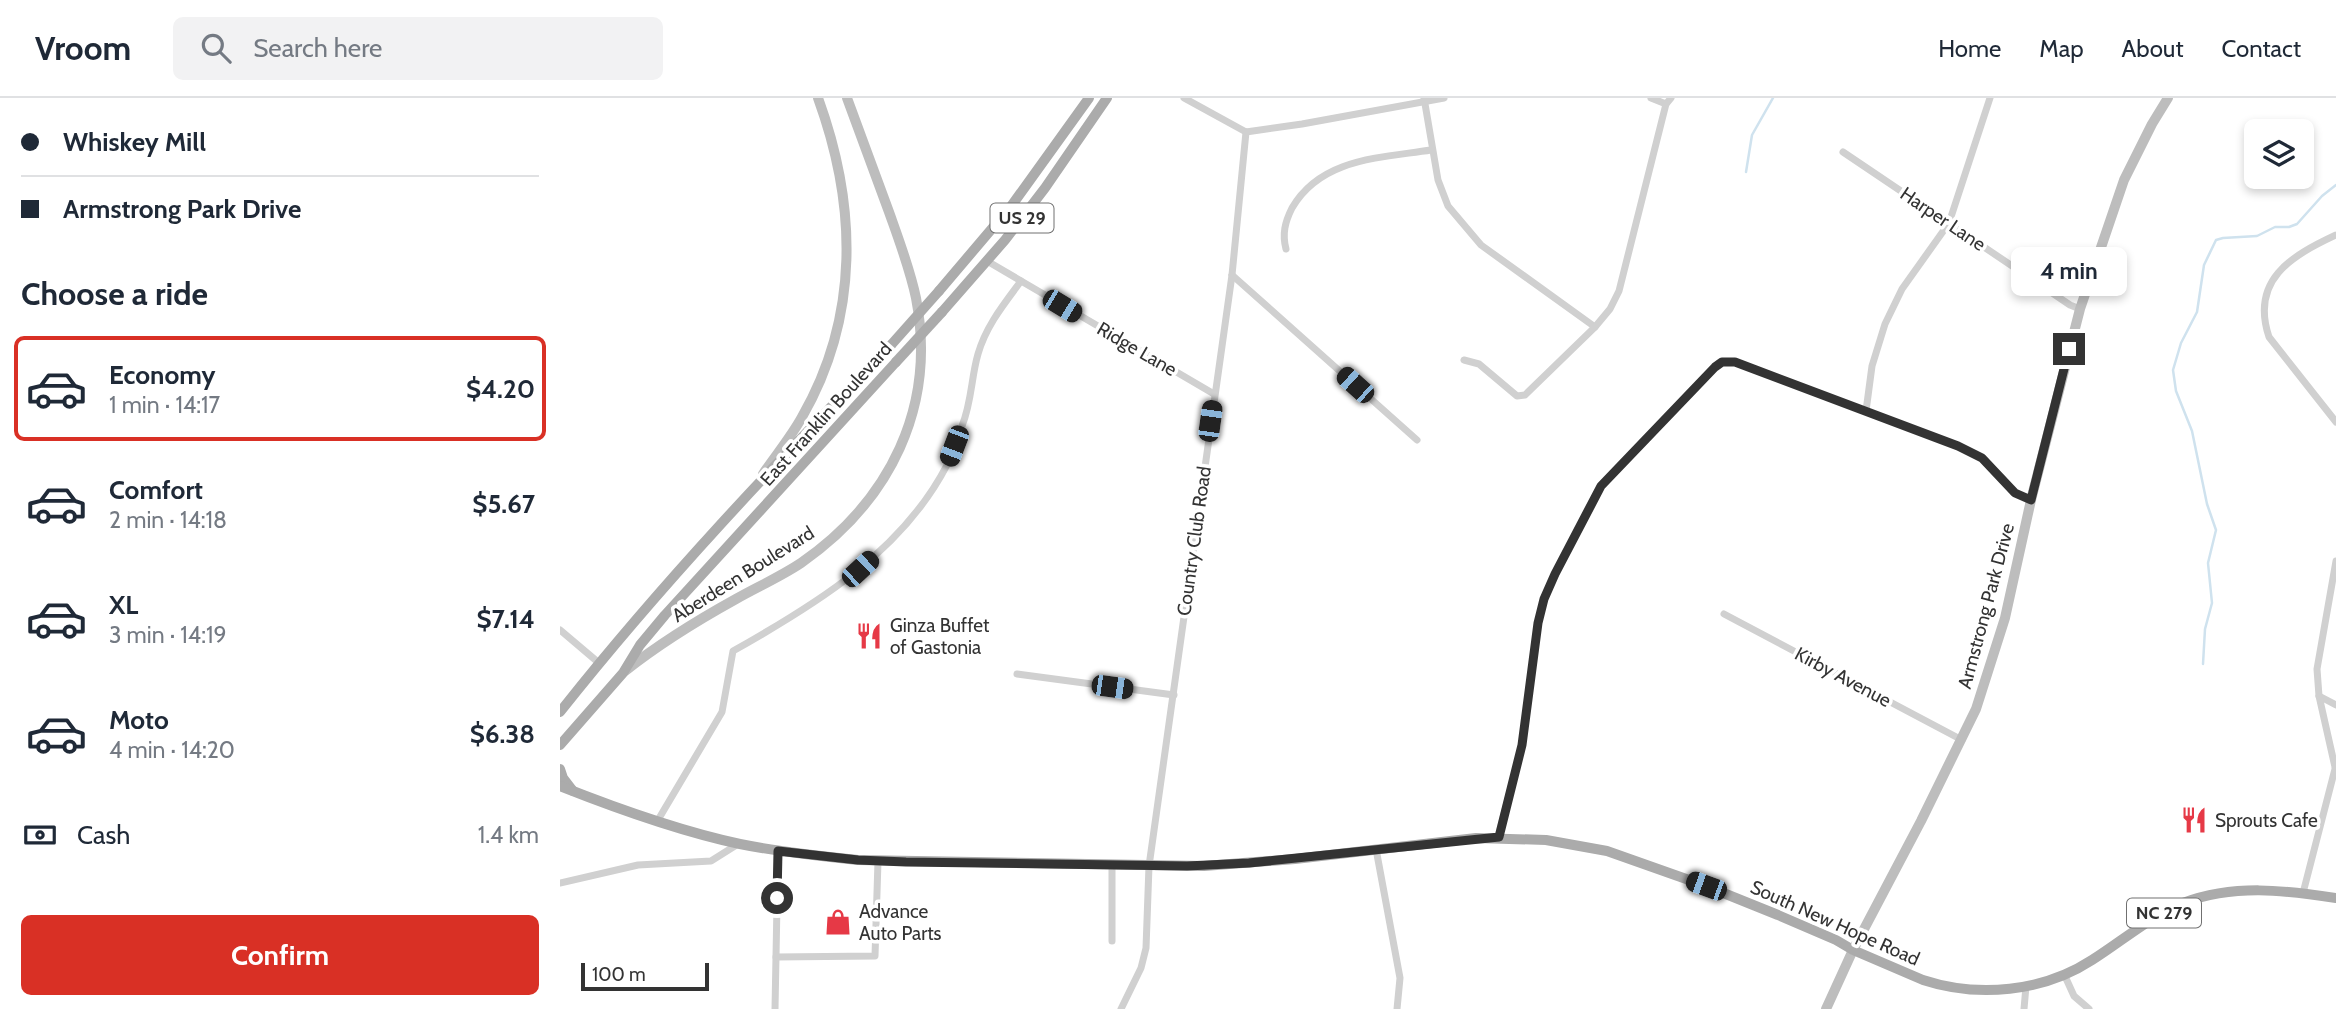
<!DOCTYPE html>
<html lang="en">
<head>
<meta charset="utf-8">
<style>
  :root { --surface:#fff; --page:#f2f2f3; --text:#1f2937; --muted:#747a83; --line:#e0e1e3; --accent:#d93025 }
  body { margin:0; font-family:Cabin,sans-serif; background:var(--page); color:var(--text); height:100vh; display:flex; flex-direction:column; font-size:26px; white-space:nowrap }
  * { box-sizing:border-box; margin:0 }
  p { font-size:23px; color:var(--muted) }
  .icon { flex:none; width:38px; height:38px; fill:none; stroke:currentColor; stroke-width:2; stroke-linecap:round; stroke-linejoin:round }
  .map { position:relative; flex:1; overflow:hidden }
  .sheet { display:flex; flex-direction:column; background:var(--surface); width:560px }
  .sheet>* { flex:none }
  .top-card { display:grid; align-content:center; height:154px; padding:0 21px; background:var(--surface) }
  .fabs { position:absolute; left:1684px; top:21px; display:grid; gap:14px }
  .fabs a { display:grid; place-items:center; width:70px; height:70px; border-radius:10px; background:var(--surface); box-shadow:0 4px 10px #0003; font-size:35px }
  .scale { position:absolute; left:21px; bottom:18px; width:128px; box-sizing:border-box; padding-left:7px; border:4px solid #333; border-top:0; font-size:19px; line-height:24px; white-space:nowrap; color:#333; -webkit-text-stroke:5px #fff; paint-order:stroke }
  .end { position:absolute; width:32px; height:32px; margin:-16px; border:9px solid #333; background:#fff; box-shadow:0 0 0 4px #fff }
  .from { border-radius:50% }
  .bubble { position:absolute; height:49px; border-radius:10px; background:var(--surface); box-shadow:0 4px 10px #0003; font-size:23px; font-weight:700; line-height:49px; text-align:center }
  .car { position:absolute; width:21px; height:42px; margin:-21px -10px; border-radius:9px; box-shadow:0 0 5px 2px #0007; background:linear-gradient(#222 24%,#8ab4d8 0 40%,#222 0 76%,#8ab4d8 0 86%,#222 0) }
  .top-card b { display:flex; align-items:center; gap:24px; height:66px; font-size:26px }
  .top-card b+b { border-top:2px solid var(--line) }
  .top-card i { width:18px; height:18px; background:var(--text) }
  ul { padding:0; list-style:none }
  li { display:flex; align-items:center; gap:21px; height:105px; margin:0 14px 10px; padding:0 7px; border:4px solid transparent; border-radius:10px }
  li div { flex:1 }
  li b { display:block; font-size:26px }
  li em { font-style:normal; font-weight:700 }
  li.selected { border-color:var(--accent) }
  li>.icon { width:63px; height:63px; stroke-width:1.5 }
  h2 { padding:0 21px; font-size:32px; line-height:84px }
  .pay { display:flex; align-items:center; gap:18px; height:77px; padding:0 21px; font-size:26px }
  .pay p { margin-inline-start:auto }
  .action { display:flex; gap:14px; margin-top:auto; padding:14px 21px }
  .action a { flex:1; height:80px; border-radius:10px; background:var(--accent); color:#fff; font-size:28px; font-weight:700; line-height:80px; text-align:center }
  header { display:flex; align-items:center; gap:42px; box-sizing:border-box; height:98px; padding:0 35px; background:var(--surface); border-bottom:2px solid var(--line) }
  header strong { font-size:33px }
  nav { display:flex; gap:38px; margin-inline-start:auto; font-size:24px }
  .search { width:490px; height:63px; background:var(--page); display:flex; align-items:center; gap:18px; box-sizing:border-box; padding:0 24px; border-radius:10px; color:var(--muted); font-size:26px }
  main { display:flex; flex:1; min-height:0 }
  .map>svg:first-child { display:block }
  .lines { fill:none; stroke-linecap:round; stroke-linejoin:round }
  .stream { stroke:#cfe2ee; stroke-width:2.5 }
  .street { stroke:#d0d0d0; stroke-width:7 }
  .secondary { stroke:#bdbdbd; stroke-width:10 }
  .primary { stroke:#ababab; stroke-width:10 }
  .primary-bridge { stroke:#ababab; stroke-width:10 }
  .route { stroke:#333; stroke-width:9 }
  .labels { text-anchor:middle; dominant-baseline:central; stroke-width:7; stroke-linejoin:round; paint-order:stroke }
  .shield { fill:#fff; stroke:#707070; stroke-width:2 }
  .shield-label { font-size:18px; font-weight:bold; fill:#333 }
  .street-label { font-size:19px; fill:#333; stroke:#fff }
  .poi-label { font-size:19px; fill:#333; stroke:#fff; text-anchor:start }
</style>
</head>
<body>
<header>
<strong>Vroom</strong>
<div class="search"><svg class="icon" aria-label="search" viewBox="0 0 24 24"><circle cx="10" cy="10" r="6"/><path d="M15 15l6 6"/></svg>Search here</div>
<nav><a>Home</a><a>Map</a><a>About</a><a>Contact</a></nav>
</header>
<main>
<section class="sheet">
<div class="top-card">
<b><i class="from"></i>Whiskey Mill</b>
<b><i></i>Armstrong Park Drive</b>
</div>
<h2>Choose a ride</h2>
<ul>
<li class="selected"><svg class="icon" aria-label="car" viewBox="0 0 24 24"><path d="M5 17H2v-5l4-1 3-4h7l3 4 3 1v5h-3M9 17h6M6 11h13"/><circle cx="7" cy="17" r="2"/><circle cx="17" cy="17" r="2"/></svg><div><b>Economy</b><p>1 min · 14:17</p></div><em>$4.20</em></li>
<li><svg class="icon" aria-label="car" viewBox="0 0 24 24"><path d="M5 17H2v-5l4-1 3-4h7l3 4 3 1v5h-3M9 17h6M6 11h13"/><circle cx="7" cy="17" r="2"/><circle cx="17" cy="17" r="2"/></svg><div><b>Comfort</b><p>2 min · 14:18</p></div><em>$5.67</em></li>
<li><svg class="icon" aria-label="car" viewBox="0 0 24 24"><path d="M5 17H2v-5l4-1 3-4h7l3 4 3 1v5h-3M9 17h6M6 11h13"/><circle cx="7" cy="17" r="2"/><circle cx="17" cy="17" r="2"/></svg><div><b>XL</b><p>3 min · 14:19</p></div><em>$7.14</em></li>
<li><svg class="icon" aria-label="car" viewBox="0 0 24 24"><path d="M5 17H2v-5l4-1 3-4h7l3 4 3 1v5h-3M9 17h6M6 11h13"/><circle cx="7" cy="17" r="2"/><circle cx="17" cy="17" r="2"/></svg><div><b>Moto</b><p>4 min · 14:20</p></div><em>$6.38</em></li>
</ul>
<div class="pay"><svg class="icon" aria-label="cash" viewBox="0 0 24 24"><path d="M3 7h18v10H3z"/><circle cx="12" cy="12" r="2"/></svg>Cash<p>1.4 km</p></div>
<div class="action"><a>Confirm</a></div>
</section>
<div class="map">
<svg width="1776" height="911" viewBox="0 0 1776 911">
  <rect width="100%" height="100%" fill="#fff"/>
  <g class="lines">
    <g class="stream">
      <polyline points="1186,74 1192,37 1213,0"/>
      <polyline points="1643,566 1645,531 1652,505 1648,465 1656,432 1647,406 1632,333 1616,293 1613,272 1621,245 1637,214 1644,167 1656,142 1663,140 1697,138 1715,129 1729,129 1737,126 1762,98 1776,87"/>
    </g>
    <g class="street">
      <polyline points="624,0 686,34"/>
      <polyline points="864,0 878,82 888,108 921,147 1035,229"/>
      <polyline points="1091,0 1106,6 1111,0"/>
      <polyline points="686,34 742,26 884,0"/>
      <polyline points="1283,54 1510,207 1520,211"/>
      <path d="M1776,137C1731,158 1690,182 1709,239L1776,324"/>
      <path d="M726,151C722,136 725,124 732,110C761,60 820,60 871,52"/>
      <polyline points="427,163 654,296"/>
      <polyline points="672,177 857,342"/>
      <polyline points="904,262 919,266 957,298 965,297 1035,229 1050,211 1059,193 1106,6"/>
      <polyline points="1306,313 1312,268 1325,226 1342,191 1389,125 1430,0"/>
      <polyline points="1164,516 1402,642"/>
      <polyline points="0,532 39,565"/>
      <polyline points="457,576 614,597"/>
      <polyline points="1759,598 1776,607"/>
      <polyline points="1775,669 1759,598 1757,571 1776,463"/>
      <path d="M98,722L162,614L173,553C255,507 342,454 387,367C393,355 397,341 402,328C412,303 411,280 418,256C426,228 444,206 461,183"/>
      <polyline points="938,739 962,647 978,525 984,501 995,476 1041,388 1155,269 1162,264 1175,264 1398,348 1422,360 1455,395 1471,402"/>
      <polyline points="816,751 840,880 837,911"/>
      <polyline points="0,785 78,767 151,763 178,746"/>
      <polyline points="1743,795 1776,667"/>
      <polyline points="552,843 552,768"/>
      <polyline points="216,859 315,858 318,763"/>
      <polyline points="1504,876 1514,898 1529,911"/>
      <polyline points="215,911 218,753"/>
      <polyline points="561,911 581,870 586,850 589,768 672,177 686,34"/>
      <polyline points="1464,911 1466,888"/>
    </g>
    <g class="secondary">
      <path d="M203,376C216,357 231,339 242,319C300,218 297,107 258,0"/>
      <path d="M65,573C99,546 138,522 176,501C197,489 220,479 241,465C330,403 377,309 356,200C350,171 339,142 329,114C315,76 301,38 287,0"/>
      <polyline points="1266,911 1293,852 1361,723 1416,611 1445,520 1471,402 1520,211 1564,82 1592,26 1608,0"/>
    </g>
    <g class="primary">
      <polyline points="379,193 452,107 529,0"/>
      <polyline points="382,214 445,142 485,90 547,0"/>
      <path d="M0,614C102,485 216,365 331,247"/>
      <polyline points="0,647 63,575 80,547 105,517 336,264"/>
      <polyline points="0,671 3,680 13,693"/>
      <path d="M0,688C58,711 119,733 180,746C219,754 258,758 298,762L644,768L735,761L916,740L986,742L1047,753L1146,788L1218,817L1276,842L1293,852L1363,882C1418,900 1483,894 1532,862C1562,843 1591,818 1623,805C1674,786 1724,792 1776,800"/>
    </g>
    <g class="primary-bridge">
      <polyline points="331,247 379,193"/>
      <polyline points="336,264 382,214"/>
    </g>
  </g>
  <g class="lines">
    <polyline class="route" points="217,800 218,753 298,762 346,764 627,768 689,765 939,739 962,647 978,525 984,501 995,476 1041,388 1155,269 1162,264 1175,264 1398,348 1422,360 1455,395 1471,402 1509,251"/>
  </g>
  <defs>
    <g id="restaurant-bare" transform="scale(2.1)"><path d="M-5-6h1v4h1v-4h1v4h1v-4h1v5L-1.5 .5V6h-2V.5L-5-1ZM5-6V6H3V1.5H1.5Q1.5-4 5-6Z" fill="#e63946" stroke="#fff" stroke-width="2.5" paint-order="stroke"/></g>
    <g id="shop-bare" transform="scale(2.1)"><path d="M-5-2.5h2.3a2.7 3.5 0 0 1 5.4 0H5L5.5 6h-11ZM-1.5-2.5h3a1.5 2.3 0 0 0-3 0Z" fill="#e63946" stroke="#fff" stroke-width="2.5" paint-order="stroke"/></g>
  </defs>
  <g fill-rule="evenodd">
    <use href="#restaurant-bare" x="309" y="538"/>
    <use href="#restaurant-bare" x="1634" y="722"/>
    <use href="#shop-bare" x="278" y="824"/>
  </g>
  <g class="labels">
    <g class="shield">
      <rect x="430.5" y="105.5" width="63" height="29" rx="5"/>
      <rect x="1567" y="800.5" width="74" height="29" rx="5"/>
    </g>
    <g class="shield-label">
      <text x="462" y="120">US 29</text>
      <text x="1604" y="815">NC 279</text>
    </g>
    <g class="street-label">
      <text transform="translate(1383 121) rotate(34)">Harper Lane</text>
      <text transform="translate(577 251) rotate(30)">Ridge Lane</text>
      <text transform="translate(266 316) rotate(-48)">East Franklin Boulevard</text>
      <text transform="translate(634 443) rotate(-82)">Country Club Road</text>
      <text transform="translate(183 476) rotate(-32)">Aberdeen Boulevard</text>
      <text transform="translate(1426 508) rotate(-75)">Armstrong Park Drive</text>
      <text transform="translate(1283 579) rotate(28)">Kirby Avenue</text>
      <text transform="translate(1275 825) rotate(24)">South New Hope Road</text>
    </g>
    <g class="poi-label">
      <text x="330" y="527">Ginza Buffet<tspan x="330" dy="22">of Gastonia</tspan></text>
      <text x="1655" y="722">Sprouts Cafe</text>
      <text x="299" y="813">Advance<tspan x="299" dy="22">Auto Parts</tspan></text>
    </g>
  </g>
</svg>
<div class="fabs">
<a><svg class="icon" aria-label="layers" viewBox="0 0 24 24"><path d="M12 4l9 5-9 5-9-5zM3 14l9 5 9-5"/></svg></a>
</div>
<div class="scale">100 m</div>
<i class="end from" style="left:217px;top:800px"></i>
<i class="end" style="left:1509px;top:251px"></i>
<div class="bubble" style="left:1451px;top:149px;width:116px">4 min</div>
<i class="car" style="left:502px;top:208px;rotate:121deg"></i>
<i class="car" style="left:795px;top:287px;rotate:312deg"></i>
<i class="car" style="left:650px;top:323px;rotate:8deg"></i>
<i class="car" style="left:394px;top:348px;rotate:201deg"></i>
<i class="car" style="left:300px;top:471px;rotate:47deg"></i>
<i class="car" style="left:552px;top:589px;rotate:98deg"></i>
<i class="car" style="left:1146px;top:788px;rotate:290deg"></i>
</div>
</main>
</body>
</html>
